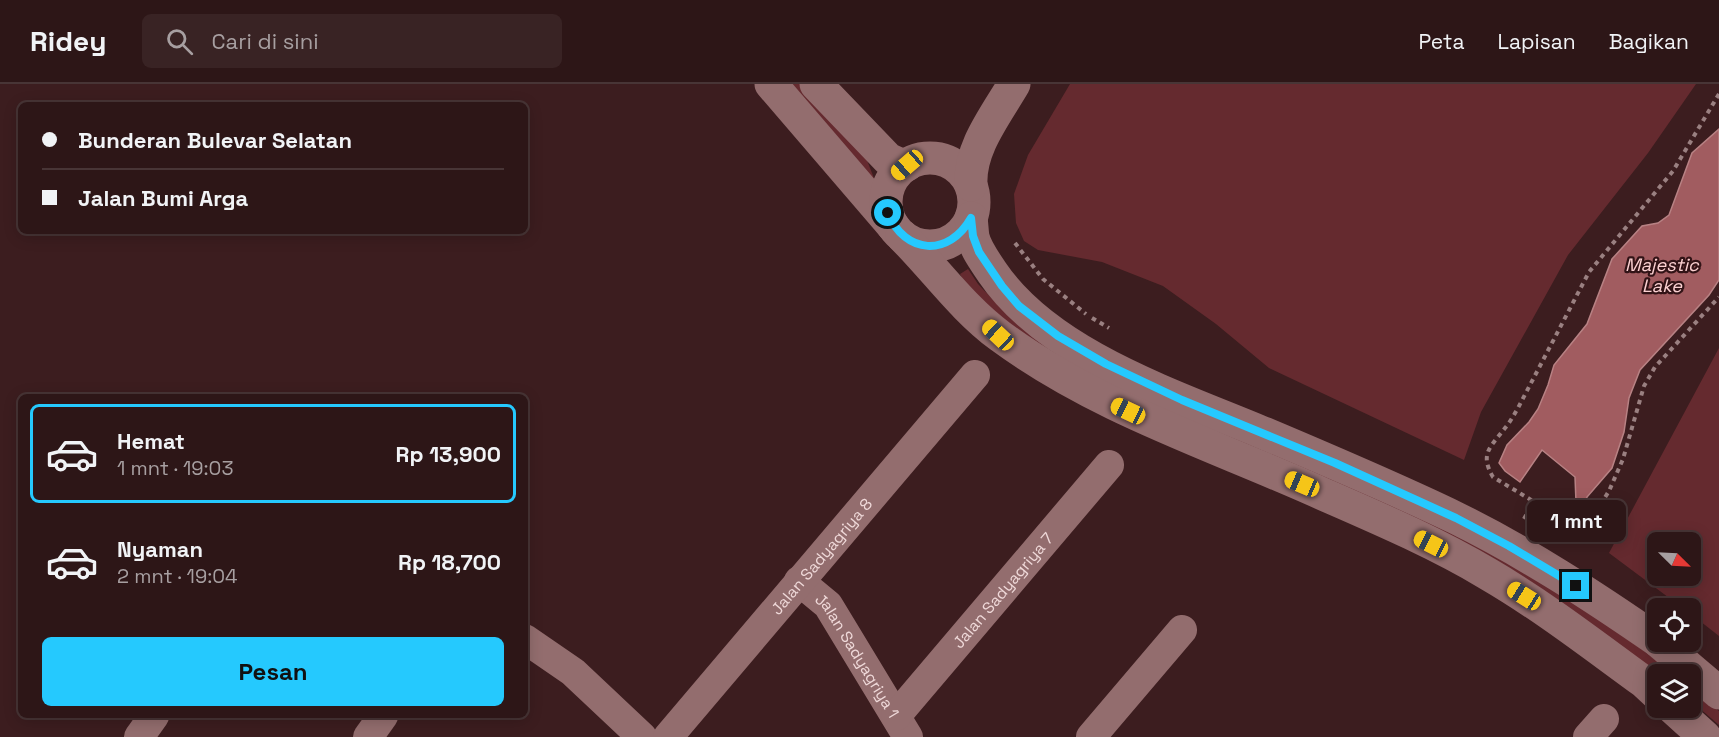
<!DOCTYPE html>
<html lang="id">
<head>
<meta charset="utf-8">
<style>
  :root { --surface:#2d1617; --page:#392324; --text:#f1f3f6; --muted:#a79fa1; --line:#483536; --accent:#25c9fe }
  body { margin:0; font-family:"Space Grotesk",sans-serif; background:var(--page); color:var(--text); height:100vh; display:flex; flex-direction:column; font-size:22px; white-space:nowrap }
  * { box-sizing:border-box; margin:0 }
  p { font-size:20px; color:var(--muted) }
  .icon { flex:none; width:33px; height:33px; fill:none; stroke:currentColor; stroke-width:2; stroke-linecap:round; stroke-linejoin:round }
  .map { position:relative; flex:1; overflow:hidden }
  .side { position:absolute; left:18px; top:310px; width:510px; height:324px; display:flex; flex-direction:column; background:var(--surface); border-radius:9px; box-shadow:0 3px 15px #0003,0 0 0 2px var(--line) }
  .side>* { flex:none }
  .top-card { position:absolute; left:18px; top:18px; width:510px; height:132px; border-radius:9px; box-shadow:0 3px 15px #0003,0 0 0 2px var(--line); display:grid; align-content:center; height:132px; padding:0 24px; background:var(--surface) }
  .needle { width:39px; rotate:114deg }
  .tools { position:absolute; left:1647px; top:448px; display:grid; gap:12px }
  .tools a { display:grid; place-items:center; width:54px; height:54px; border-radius:9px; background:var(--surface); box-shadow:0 3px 15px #0003,0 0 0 2px var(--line); font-size:30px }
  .end { position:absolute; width:27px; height:27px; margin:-14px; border:8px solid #25c9fe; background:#111; box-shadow:0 0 0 3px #111 }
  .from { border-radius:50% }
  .bubble { position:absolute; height:42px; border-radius:9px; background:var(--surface); box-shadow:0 3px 15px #0003,0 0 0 2px var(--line); font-size:20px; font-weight:600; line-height:42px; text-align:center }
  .car { position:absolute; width:18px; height:36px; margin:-18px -9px; border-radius:8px; box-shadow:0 0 4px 2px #0007; background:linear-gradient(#f5c518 24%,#345 0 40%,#f5c518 0 76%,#345 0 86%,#f5c518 0) }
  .top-card b { display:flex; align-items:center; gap:21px; height:57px; font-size:22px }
  .top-card b+b { border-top:2px solid var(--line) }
  .top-card i { width:15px; height:15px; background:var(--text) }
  ul { padding:10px 0 0; list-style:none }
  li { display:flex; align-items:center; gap:18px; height:99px; margin:0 12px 9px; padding:0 12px; border:3px solid transparent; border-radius:9px }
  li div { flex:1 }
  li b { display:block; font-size:22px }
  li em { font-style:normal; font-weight:600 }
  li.on { border-color:var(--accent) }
  li>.icon { width:54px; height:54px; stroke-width:1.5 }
  .action { display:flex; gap:12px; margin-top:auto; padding:12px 24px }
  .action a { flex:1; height:69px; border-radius:9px; background:var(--accent); color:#111; font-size:24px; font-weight:600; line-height:69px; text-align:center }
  header { display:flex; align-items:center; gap:36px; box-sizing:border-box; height:84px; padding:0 30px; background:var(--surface); border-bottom:2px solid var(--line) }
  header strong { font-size:28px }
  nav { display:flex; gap:33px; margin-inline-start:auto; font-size:21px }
  .search { width:420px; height:54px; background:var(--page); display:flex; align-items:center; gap:15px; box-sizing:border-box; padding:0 21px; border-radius:9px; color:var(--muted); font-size:22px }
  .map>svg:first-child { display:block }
  .green { fill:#652a2f; fill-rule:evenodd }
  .water { fill:#a15c60; stroke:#b88284; stroke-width:1.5 }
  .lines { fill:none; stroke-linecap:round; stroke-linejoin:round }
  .path { stroke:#9a8081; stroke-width:4; stroke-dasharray:4.5 4.5; stroke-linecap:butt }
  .street { stroke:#936d6e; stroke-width:30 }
  .secondary { stroke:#936d6e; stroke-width:33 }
  .route { stroke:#25c9fe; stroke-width:8 }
  .labels { text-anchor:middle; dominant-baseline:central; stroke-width:4.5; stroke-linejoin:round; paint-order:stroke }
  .street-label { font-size:16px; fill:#efd9d9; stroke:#311316 }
  .water-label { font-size:18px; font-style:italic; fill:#fcd1d2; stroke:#311316 }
</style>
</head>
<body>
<header>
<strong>Ridey</strong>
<div class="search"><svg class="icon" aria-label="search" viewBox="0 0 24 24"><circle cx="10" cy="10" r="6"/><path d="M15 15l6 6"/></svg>Cari di sini</div>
<nav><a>Peta</a><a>Lapisan</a><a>Bagikan</a></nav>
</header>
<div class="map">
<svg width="1719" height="653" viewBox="0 0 1719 653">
  <rect width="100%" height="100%" fill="#3c1d1f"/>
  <g class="green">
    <polygon points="789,0 802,0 865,71 877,102"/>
    <polygon points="1070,0 1696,0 1648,69 1568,171 1481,328 1464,376 1269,284 1216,240 1163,202 1102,178 1038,166 1024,157 1016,139 1014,110 1028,71"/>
    <polygon points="968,185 978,200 1003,226 1419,426 1600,534 1676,591 1660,591 1027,256 967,204 960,190"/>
    <path d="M1719,264V552L1691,530L1690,525H1684L1609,469ZM1658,459H1690V492H1658Z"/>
    <polygon points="1690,603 1719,627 1719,641 1691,617"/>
  </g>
  <polygon class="water" points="1719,45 1719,196 1709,211 1640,286 1629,314 1624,348 1612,384 1587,413 1583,428 1576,418 1575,393 1542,366 1520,398 1505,387 1499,379 1507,361 1529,338 1538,325 1548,301 1554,281 1587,240 1612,175 1642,142 1658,139 1669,131 1692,69"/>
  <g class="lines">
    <g class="path">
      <path d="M1719,10L1673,87L1589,188L1518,324C1514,331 1510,338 1505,344C1491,363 1479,369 1493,393L1571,440L1584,446L1595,441L1594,431L1609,407L1623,375L1644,302L1655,283L1719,213"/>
      <polyline points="1015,159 1043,195 1086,230"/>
      <polyline points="1092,234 1109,244"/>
      <polyline points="1524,435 1534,417"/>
    </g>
    <g class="street">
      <path id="s1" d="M799,497L828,521L908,653"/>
      <polyline points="525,555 573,588 642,653"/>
      <path id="s2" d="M896,632L1109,381"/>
      <polyline points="139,653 154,632"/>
      <polyline points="368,653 383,632"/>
      <path id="s3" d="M668,653L975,291"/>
      <polyline points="1091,653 1182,546"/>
      <polyline points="1588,653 1604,635"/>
    </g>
    <g class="secondary">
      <polyline points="771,0 893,142"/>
      <polyline points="816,0 888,75 899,80 907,81"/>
      <circle cx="930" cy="118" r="44"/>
      <path d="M971,101C969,64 996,31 1014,0"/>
      <path d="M971,134C972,140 972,147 973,153C976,166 985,177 992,188C1049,272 1176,312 1266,350C1330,377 1394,404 1456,434C1527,469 1593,512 1658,557"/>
      <path d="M902,152C935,185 963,225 1000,252C1099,325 1215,361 1325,411C1380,435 1436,459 1488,490C1543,522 1593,561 1644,598L1658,611"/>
      <polyline points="1659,558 1719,609"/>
      <polyline points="1673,624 1705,653"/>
    </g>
  </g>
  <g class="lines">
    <path class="route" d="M888,129C905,171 949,173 971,134L973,152L979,168L1002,202L1019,222L1058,252L1106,280L1182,316L1335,379L1456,434L1509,462L1576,502"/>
  </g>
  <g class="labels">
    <g class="street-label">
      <text stroke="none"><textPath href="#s3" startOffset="237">Jalan Sadyagriya 8</textPath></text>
      <text stroke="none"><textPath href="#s2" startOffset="165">Jalan Sadyagriya 7</textPath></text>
      <text stroke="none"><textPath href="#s1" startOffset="96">Jalan Sadyagriya 1</textPath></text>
    </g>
    <g class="water-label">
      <text x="1662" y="180">Majestic<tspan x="1662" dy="21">Lake</tspan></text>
    </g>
  </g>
</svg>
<div class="tools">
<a><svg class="needle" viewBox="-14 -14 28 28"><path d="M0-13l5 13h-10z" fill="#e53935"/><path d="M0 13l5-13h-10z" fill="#a79fa1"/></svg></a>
<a><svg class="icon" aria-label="locate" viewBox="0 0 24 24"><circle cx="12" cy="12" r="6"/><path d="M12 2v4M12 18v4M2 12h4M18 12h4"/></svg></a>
<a><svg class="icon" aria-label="layers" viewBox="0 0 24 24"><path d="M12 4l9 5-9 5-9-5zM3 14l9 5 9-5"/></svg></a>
</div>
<i class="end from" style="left:888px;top:129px"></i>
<i class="end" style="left:1576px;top:502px"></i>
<div class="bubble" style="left:1527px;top:416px;width:99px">1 mnt</div>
<i class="car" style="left:907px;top:81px;rotate:229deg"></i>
<i class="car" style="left:998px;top:251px;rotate:313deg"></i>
<i class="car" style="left:1128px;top:327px;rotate:295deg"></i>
<i class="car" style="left:1302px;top:400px;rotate:293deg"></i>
<i class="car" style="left:1431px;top:460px;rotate:297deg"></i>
<i class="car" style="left:1524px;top:512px;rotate:302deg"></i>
<div class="top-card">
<b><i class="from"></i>Bunderan Bulevar Selatan</b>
<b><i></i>Jalan Bumi Arga</b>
</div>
<section class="side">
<ul>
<li class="on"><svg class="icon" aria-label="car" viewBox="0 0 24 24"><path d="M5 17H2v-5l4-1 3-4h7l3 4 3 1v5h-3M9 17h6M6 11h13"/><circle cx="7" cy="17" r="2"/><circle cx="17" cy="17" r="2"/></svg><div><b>Hemat</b><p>1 mnt · 19:03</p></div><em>Rp 13,900</em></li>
<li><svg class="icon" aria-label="car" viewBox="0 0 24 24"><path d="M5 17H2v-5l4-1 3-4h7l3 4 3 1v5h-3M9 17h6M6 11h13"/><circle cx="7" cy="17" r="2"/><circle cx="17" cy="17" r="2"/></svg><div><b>Nyaman</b><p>2 mnt · 19:04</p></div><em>Rp 18,700</em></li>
</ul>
<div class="action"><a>Pesan</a></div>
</section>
</div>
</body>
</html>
